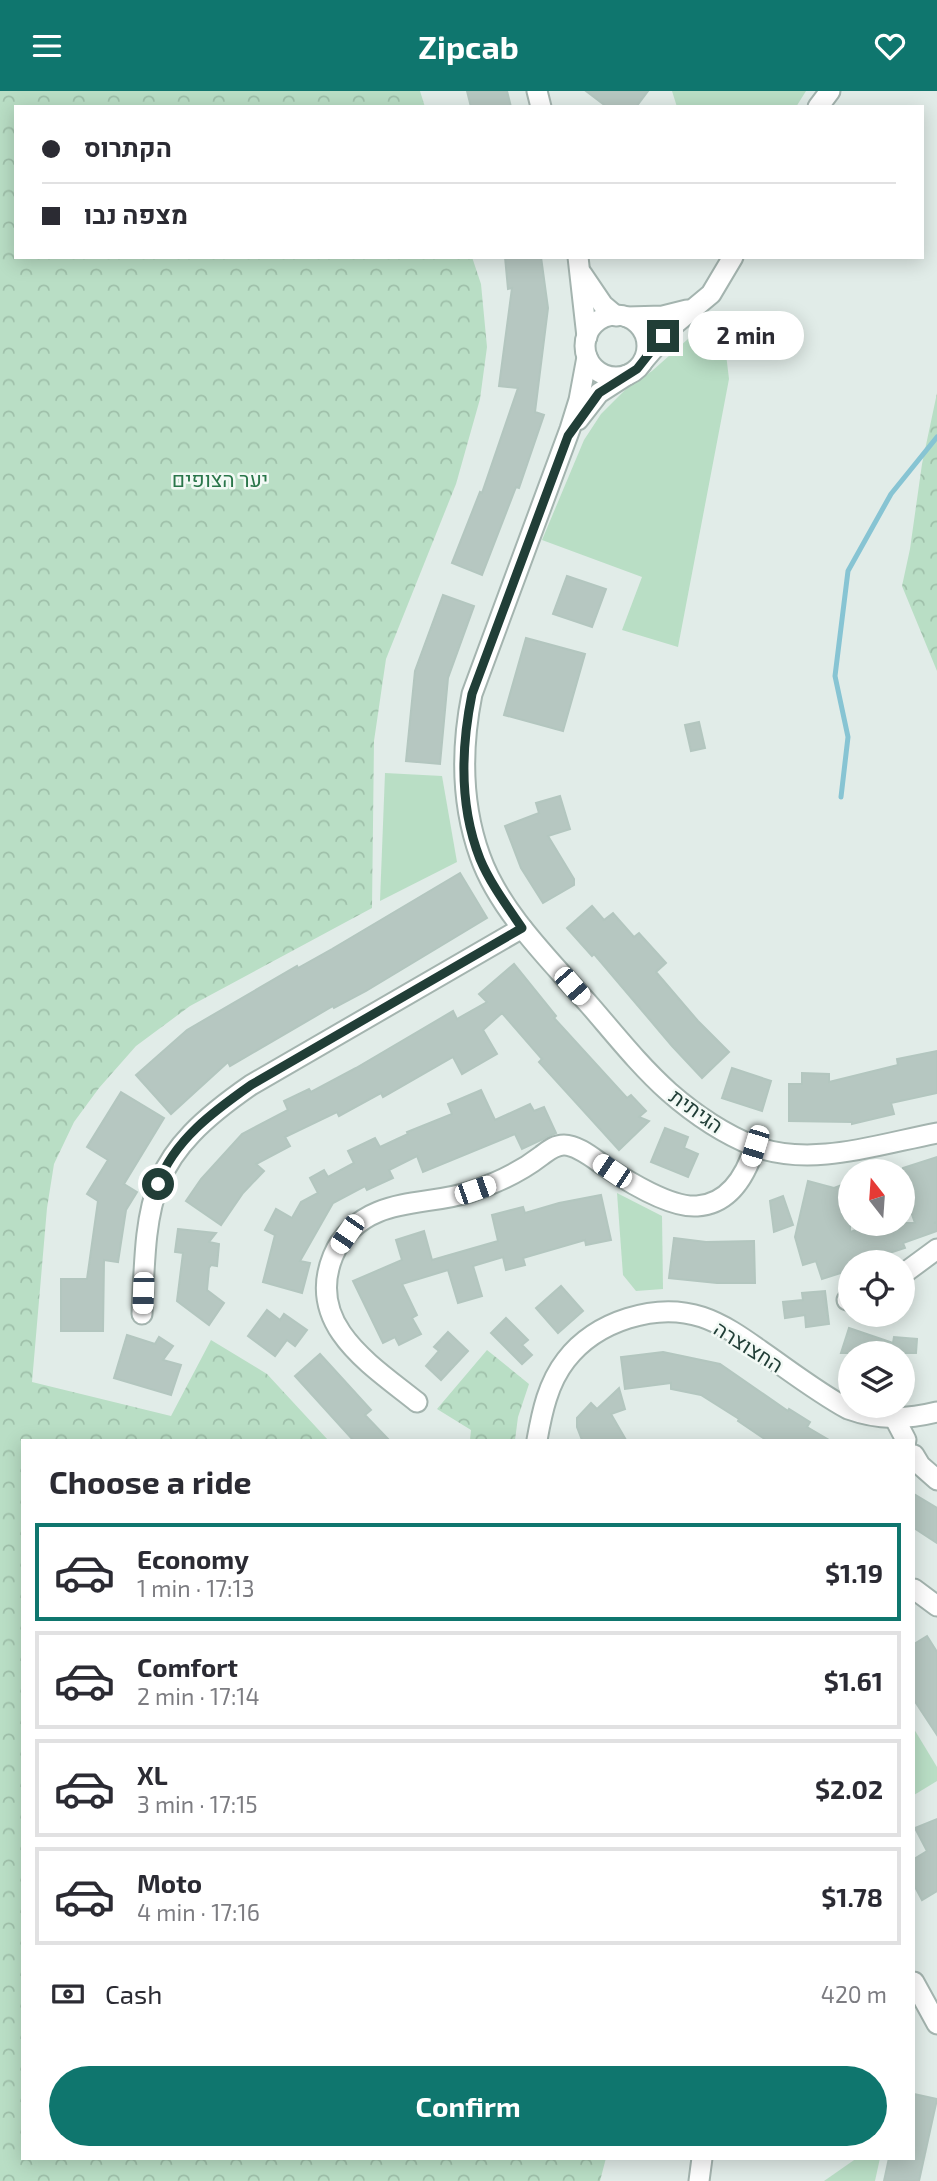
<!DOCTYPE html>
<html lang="en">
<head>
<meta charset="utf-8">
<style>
  :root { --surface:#fff; --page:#f7f7f7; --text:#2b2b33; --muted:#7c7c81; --line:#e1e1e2; --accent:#0f766e }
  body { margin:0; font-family:"Exo 2",Heebo,sans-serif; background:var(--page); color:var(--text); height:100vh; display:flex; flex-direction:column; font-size:26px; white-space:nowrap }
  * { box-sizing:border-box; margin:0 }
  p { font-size:23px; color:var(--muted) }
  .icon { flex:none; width:38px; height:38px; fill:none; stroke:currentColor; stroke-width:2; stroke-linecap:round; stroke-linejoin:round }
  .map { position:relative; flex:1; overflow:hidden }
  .panel { position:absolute; left:21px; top:1348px; width:894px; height:721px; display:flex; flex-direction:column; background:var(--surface); border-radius:0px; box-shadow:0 4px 18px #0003 }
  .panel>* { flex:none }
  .top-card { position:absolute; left:14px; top:14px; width:910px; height:154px; border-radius:0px; box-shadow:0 4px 18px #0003; display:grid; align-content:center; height:154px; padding:0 28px; background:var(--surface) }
  .needle { width:46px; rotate:343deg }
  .controls { position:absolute; left:838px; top:1068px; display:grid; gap:14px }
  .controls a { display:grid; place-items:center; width:77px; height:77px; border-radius:50%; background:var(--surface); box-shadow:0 4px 18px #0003; font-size:35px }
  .end { position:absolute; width:32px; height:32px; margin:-16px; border:9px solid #213e37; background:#fff; box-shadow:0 0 0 4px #fff }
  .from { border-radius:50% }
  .bubble { position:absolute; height:49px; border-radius:24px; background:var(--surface); box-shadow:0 4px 18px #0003; font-size:23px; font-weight:700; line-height:49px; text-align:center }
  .car { position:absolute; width:21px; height:42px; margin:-21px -10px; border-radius:9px; box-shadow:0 0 5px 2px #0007; background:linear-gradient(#fff 24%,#345 0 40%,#fff 0 76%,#345 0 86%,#fff 0) }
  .top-card b { display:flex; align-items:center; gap:24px; height:66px; font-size:26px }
  .top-card b+b { border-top:2px solid var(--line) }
  .top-card i { width:18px; height:18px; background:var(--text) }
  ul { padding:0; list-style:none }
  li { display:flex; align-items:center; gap:21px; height:98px; margin:0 14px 10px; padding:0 14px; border:4px solid var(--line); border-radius:0px }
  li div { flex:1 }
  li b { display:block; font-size:26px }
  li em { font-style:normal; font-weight:700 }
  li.on { border-color:var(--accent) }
  li>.icon { width:63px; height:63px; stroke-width:1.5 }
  h2 { padding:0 28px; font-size:32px; line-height:84px }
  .pay { display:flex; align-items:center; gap:18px; height:77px; padding:0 28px; font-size:26px }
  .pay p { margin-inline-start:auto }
  .cta { display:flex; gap:14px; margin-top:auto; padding:14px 28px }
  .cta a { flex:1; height:80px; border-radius:42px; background:var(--accent); color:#fff; font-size:28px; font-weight:700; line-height:80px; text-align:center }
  header { display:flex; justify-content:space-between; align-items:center; height:91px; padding:0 28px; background:var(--accent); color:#fff; font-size:32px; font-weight:700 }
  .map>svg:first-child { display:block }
  .green { fill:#b9dec5 }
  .forest { fill:url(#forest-crowns) }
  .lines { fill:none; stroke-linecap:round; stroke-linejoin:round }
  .stream { stroke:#87c4d3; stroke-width:5 }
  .building { fill:#b6c7c1; stroke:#b3c6bf; stroke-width:2 }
  .minor-casing { stroke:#a4b4af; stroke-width:23 }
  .minor { stroke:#fff; stroke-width:19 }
  .route { stroke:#213e37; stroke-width:9 }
  .labels { text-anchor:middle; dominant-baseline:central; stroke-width:5; stroke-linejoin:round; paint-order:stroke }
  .park-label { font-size:21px; fill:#2a764a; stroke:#f2f9f5 }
  .street-label { font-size:21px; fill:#213e37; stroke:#f2f9f5 }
</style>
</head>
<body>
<header><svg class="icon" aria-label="menu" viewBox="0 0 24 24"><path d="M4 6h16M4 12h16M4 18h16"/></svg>Zipcab<svg class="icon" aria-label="heart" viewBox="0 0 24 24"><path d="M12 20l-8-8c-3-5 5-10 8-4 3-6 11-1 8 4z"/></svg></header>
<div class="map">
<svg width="937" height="2090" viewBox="0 0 937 2090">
  <defs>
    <pattern id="forest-crowns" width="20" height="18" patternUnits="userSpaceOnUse" patternTransform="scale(1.75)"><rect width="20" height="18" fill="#b9dec5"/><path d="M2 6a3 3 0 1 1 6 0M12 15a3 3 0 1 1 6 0" fill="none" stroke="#9fc0aa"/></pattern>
  </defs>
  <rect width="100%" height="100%" fill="#e1ece8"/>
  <g class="green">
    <polygon points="672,0 806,0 796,16 677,16"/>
    <polygon points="706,232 725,255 729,288 678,556 622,539 642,486 542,449 584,349 601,323 626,298 652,280"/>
    <polygon points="385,682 442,685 457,771 380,810"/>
    <polygon points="617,1102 662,1125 663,1198 636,1200 623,1184"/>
    <polygon points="914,1638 937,1676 937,1690 914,1704"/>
    <polygon points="857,2067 880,2067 875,2090 824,2090"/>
  </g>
  <g class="forest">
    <polygon points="0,0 420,0 425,16 16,16 16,166 472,166 481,193 487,256 480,308 456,393 386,568 374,650 372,817 190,915 136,955 99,997 74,1031 54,1073 47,1117 32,1291 171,1325 211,1249 267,1283 328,1349 23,1349 23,2067 606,2067 600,2090 0,2090"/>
    <polygon points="937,302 937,580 902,495 910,458 922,373"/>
    <polygon points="487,1259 529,1293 518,1326 515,1349 470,1349 471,1339 437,1318"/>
  </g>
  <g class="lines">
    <polyline class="stream" points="841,706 848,646 835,585 848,480 891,403 937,346"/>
  </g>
  <g class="building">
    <polygon points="467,0 507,0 511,16 471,16"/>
    <polygon points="586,0 648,0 636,16 607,16"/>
    <polygon points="505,166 541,166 548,217 535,321 544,324 519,397 516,396 482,484 452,472 480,401 482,402 518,297 499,295 512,197 508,198"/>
    <polygon points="567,485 606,498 592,536 553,523"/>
    <polygon points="443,504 474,515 448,587 440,673 406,670 415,580"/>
    <polygon points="526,547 585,563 563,640 504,624"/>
    <polygon points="699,631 705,657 691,660 685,634"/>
    <polygon points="560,705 570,738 548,745 574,788 574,794 543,812 521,777 505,735 539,722 536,712"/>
    <polygon points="460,782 487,827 366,900 334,917 333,915 230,975 228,971 171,1023 136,984 187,939 297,875 298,877 332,858"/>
    <polygon points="592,815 604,829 613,822 634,846 639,842 666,872 656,881 698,930 729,961 702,987 672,955 594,863 592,865 567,837"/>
    <polygon points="514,873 556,925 554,927 627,1007 631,1004 646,1020 639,1026 649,1030 619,1059 539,971 542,968 502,922 483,939 497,963 462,983 453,966 383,1006 381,1002 339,1025 337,1021 285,1046 290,1055 256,1073 264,1080 243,1102 221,1134 186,1110 201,1088 242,1043 288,1019 284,1010 309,998 311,1001 356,977 453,920 457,928 487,911 479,903"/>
    <polygon points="937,960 937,1002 891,1012 894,1023 852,1033 852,1031 789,1030 789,993 802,993 802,982 829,983 829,991 898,974 897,968"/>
    <polygon points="732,977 771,990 762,1020 722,1007"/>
    <polygon points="481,999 495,1029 530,1013 534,1020 544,1016 556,1042 522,1058 515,1043 423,1081 417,1065 389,1079 393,1087 367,1099 365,1095 333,1112 300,1170 310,1172 302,1202 263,1191 275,1144 265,1139 276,1118 292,1127 301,1111 318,1102 310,1087 324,1079 328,1086 354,1072 348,1060 375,1047 380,1056 408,1043 407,1041 452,1023 448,1013"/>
    <polygon points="121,1001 164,1027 124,1093 137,1101 126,1119 118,1171 104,1169 103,1240 61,1240 61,1188 87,1188 98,1110 87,1103 108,1069 87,1056"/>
    <polygon points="665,1037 688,1046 684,1057 698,1063 688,1086 651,1071"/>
    <polygon points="937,1066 937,1131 934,1132 937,1132 937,1140 903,1152 905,1157 862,1171 850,1171 850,1179 822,1188 816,1170 803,1174 795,1146 808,1090 834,1097 850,1091 850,1141 879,1132 915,1132 910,1118 914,1117 903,1084 903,1077"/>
    <polygon points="601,1104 611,1149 586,1154 585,1149 523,1167 525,1174 506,1179 503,1166 473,1175 482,1205 458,1212 448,1179 402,1193 417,1224 412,1227 421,1243 399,1254 395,1246 383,1252 353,1190 402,1169 396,1149 424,1140 432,1169 498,1150 492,1124 523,1116 525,1122 559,1112"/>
    <polygon points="783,1105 793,1134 774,1141 770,1110"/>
    <polygon points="178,1138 216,1142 209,1151 219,1153 217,1175 211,1174 209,1177 207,1199 224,1212 209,1234 177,1210 183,1162 175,1161"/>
    <polygon points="674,1147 706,1151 754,1150 755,1192 717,1192 669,1187"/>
    <polygon points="561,1195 583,1220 558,1242 536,1217"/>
    <polygon points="825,1200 829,1233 806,1236 805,1224 785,1227 783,1211 803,1209 802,1202"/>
    <polygon points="267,1219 280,1229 284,1223 307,1239 295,1255 287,1249 275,1265 248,1245"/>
    <polygon points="506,1227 528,1249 522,1254 532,1264 522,1273 491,1242"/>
    <polygon points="849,1237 893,1252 894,1246 917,1248 916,1262 841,1262"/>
    <polygon points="448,1241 468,1260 441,1289 426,1275 439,1260 434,1256"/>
    <polygon points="127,1244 155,1253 159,1246 173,1255 163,1269 181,1274 171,1304 114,1287"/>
    <polygon points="663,1261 720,1273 788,1320 789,1318 810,1331 807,1336 829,1349 766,1349 738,1330 739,1328 701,1304 671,1298 671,1292 625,1298 621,1266"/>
    <polygon points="320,1263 371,1319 365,1324 389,1349 353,1349 295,1285"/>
    <polygon points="619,1297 625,1318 611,1323 626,1349 582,1349 577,1336 577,1327 591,1312 597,1318"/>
    <polygon points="914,1403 937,1417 937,1452 914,1437"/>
    <polygon points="927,1545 937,1561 937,1644 914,1609 914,1553"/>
    <polygon points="937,1728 937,1800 922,1809 914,1794 914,1768 927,1760 915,1737"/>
    <polygon points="914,2003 937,2008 919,2090 884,2090 889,2067 914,2067"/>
  </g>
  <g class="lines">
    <g class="minor-casing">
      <g id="minor">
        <polyline points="537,0 541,16"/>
        <polyline points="818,16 830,0"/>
        <polyline points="578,166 587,246"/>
        <polyline points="582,183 603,214 616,225"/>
        <circle cx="616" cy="255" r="31"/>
        <polyline points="627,226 663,225 687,219"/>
        <path d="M587,266L579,309L570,338L472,603C461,658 461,712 480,765C500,822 554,873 593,918C617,946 641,976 669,1001C693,1022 724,1043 754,1055C811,1077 879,1053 937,1042"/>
        <polyline points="644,269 675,233 711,203 733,166"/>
        <polyline points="578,329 599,302 627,284"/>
        <polyline points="903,1183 937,1158"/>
        <polyline points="847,1209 850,1208"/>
        <path d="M142,1223C147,1104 147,1066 251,994L522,837"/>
        <path d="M417,1311C371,1274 305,1234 333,1165C341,1145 358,1129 378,1121C407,1109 440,1111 470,1101C497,1092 519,1082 541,1065C548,1060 554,1054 564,1054C578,1054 594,1068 606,1076C627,1090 671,1117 697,1115C730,1113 746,1084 755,1055"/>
        <polyline points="895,1328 906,1349"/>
        <path d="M537,1349C542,1321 548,1292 566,1269C596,1230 656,1211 702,1226C726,1234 747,1250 767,1264C794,1283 819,1302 848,1318C879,1329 905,1329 937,1321"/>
        <polyline points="914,1364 920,1374 937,1389"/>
        <polyline points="914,1498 937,1515"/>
        <polyline points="914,1891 937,1933"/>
        <polyline points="699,2090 702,2067"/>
      </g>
    </g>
    <use href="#minor" class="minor"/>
  </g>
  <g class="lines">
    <path class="route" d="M158,1093C174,1049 214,1020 251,994L522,837C507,815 490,792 480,768C459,715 461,657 472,603L568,345L599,302L637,278L663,245"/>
  </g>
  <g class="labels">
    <g class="park-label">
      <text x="220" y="387">יער הצופים</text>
    </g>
    <g class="street-label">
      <text transform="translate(697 1019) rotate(35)">הגיתית</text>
      <text transform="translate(749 1255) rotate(32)">החצוצרה</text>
    </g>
  </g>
</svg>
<div class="controls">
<a><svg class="needle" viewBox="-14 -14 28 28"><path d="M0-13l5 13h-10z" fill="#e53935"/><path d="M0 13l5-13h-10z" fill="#7c7c81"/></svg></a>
<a><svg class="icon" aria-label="locate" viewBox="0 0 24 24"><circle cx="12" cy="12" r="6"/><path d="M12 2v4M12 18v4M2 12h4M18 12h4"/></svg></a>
<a><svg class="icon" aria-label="layers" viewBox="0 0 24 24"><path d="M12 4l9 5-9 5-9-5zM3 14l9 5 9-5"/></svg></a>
</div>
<i class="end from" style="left:158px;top:1093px"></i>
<i class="end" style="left:663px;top:245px"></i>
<div class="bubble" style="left:688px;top:220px;width:116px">2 min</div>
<i class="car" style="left:572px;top:895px;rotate:139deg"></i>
<i class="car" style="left:755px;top:1055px;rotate:197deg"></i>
<i class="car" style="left:612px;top:1080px;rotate:304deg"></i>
<i class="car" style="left:475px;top:1099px;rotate:71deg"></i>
<i class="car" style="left:347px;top:1143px;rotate:214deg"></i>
<i class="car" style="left:143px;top:1202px;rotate:182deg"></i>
<div class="top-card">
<b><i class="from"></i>הקתרוס</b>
<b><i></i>מצפה נבו</b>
</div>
<section class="panel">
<h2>Choose a ride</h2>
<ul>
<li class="on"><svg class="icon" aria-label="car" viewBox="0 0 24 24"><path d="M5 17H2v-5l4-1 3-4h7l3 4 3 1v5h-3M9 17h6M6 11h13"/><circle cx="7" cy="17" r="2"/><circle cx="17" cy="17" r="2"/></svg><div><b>Economy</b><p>1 min · 17:13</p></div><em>$1.19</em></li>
<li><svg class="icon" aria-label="car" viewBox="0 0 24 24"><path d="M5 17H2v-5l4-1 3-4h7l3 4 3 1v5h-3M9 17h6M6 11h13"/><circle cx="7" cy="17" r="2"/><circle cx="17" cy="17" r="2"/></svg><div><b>Comfort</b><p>2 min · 17:14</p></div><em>$1.61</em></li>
<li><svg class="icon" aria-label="car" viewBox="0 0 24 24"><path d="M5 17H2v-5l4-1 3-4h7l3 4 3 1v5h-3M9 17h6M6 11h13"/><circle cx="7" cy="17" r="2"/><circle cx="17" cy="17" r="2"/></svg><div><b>XL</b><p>3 min · 17:15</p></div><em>$2.02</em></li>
<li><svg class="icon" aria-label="car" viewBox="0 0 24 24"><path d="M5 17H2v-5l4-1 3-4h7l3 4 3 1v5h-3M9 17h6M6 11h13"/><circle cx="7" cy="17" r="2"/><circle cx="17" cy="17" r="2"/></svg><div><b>Moto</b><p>4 min · 17:16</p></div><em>$1.78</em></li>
</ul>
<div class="pay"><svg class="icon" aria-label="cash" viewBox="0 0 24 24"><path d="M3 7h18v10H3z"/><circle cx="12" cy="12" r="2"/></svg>Cash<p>420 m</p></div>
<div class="cta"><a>Confirm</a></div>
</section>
</div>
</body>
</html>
